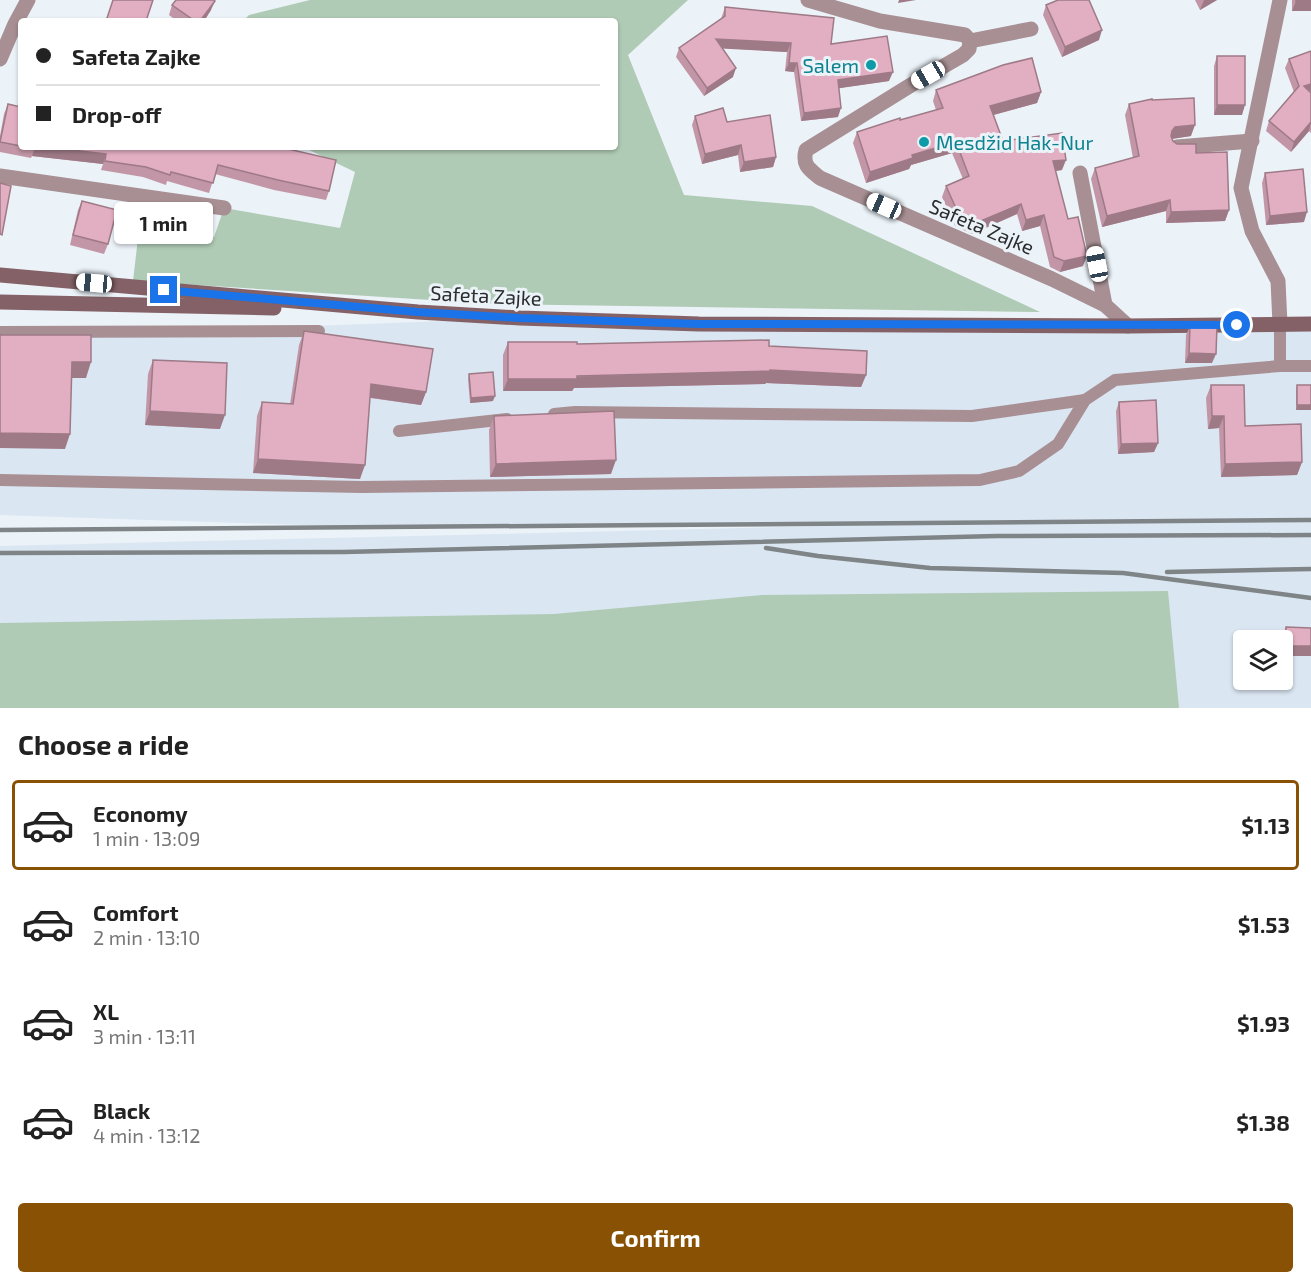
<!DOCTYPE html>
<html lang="en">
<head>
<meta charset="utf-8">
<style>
  :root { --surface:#fff; --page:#f6f6f6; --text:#222; --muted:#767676; --line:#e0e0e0; --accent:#895103 }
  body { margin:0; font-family:"Exo 2",sans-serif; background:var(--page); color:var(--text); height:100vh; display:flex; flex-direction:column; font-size:22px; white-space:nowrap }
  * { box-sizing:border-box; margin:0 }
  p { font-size:20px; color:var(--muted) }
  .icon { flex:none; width:33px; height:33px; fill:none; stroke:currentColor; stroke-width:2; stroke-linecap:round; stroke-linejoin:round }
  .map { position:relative; height:708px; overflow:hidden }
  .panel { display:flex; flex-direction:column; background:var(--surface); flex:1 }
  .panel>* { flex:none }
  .hud { position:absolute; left:18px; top:18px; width:600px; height:132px; border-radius:6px; box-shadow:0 2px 4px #0004; display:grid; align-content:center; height:132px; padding:0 18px; background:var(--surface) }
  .buttons { position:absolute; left:1233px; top:630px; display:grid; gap:12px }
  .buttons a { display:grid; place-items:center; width:60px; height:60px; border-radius:6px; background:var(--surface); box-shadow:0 2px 4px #0004; font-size:30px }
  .end { position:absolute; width:27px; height:27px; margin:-14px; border:8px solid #1a73e8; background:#fff; box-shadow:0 0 0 3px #fff }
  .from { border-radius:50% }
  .bubble { position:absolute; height:42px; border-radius:6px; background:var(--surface); box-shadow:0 2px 4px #0004; font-size:20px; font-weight:700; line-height:42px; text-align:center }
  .car { position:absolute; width:18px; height:36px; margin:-18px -9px; border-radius:8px; box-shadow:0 0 4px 2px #0007; background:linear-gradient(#fff 24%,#345 0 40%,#fff 0 76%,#345 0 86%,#fff 0) }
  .hud b { display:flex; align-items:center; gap:21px; height:57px; font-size:22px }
  .hud b+b { border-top:2px solid var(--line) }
  .hud i { width:15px; height:15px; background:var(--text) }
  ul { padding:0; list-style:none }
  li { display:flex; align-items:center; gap:18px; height:90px; margin:0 12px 9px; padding:0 6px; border:3px solid transparent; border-radius:6px }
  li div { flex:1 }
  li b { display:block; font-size:22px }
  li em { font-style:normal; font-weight:700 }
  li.current { border-color:var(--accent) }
  li>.icon { width:54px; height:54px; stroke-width:1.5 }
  h2 { padding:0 18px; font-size:27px; line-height:72px }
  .primary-button { display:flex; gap:12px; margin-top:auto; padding:12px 18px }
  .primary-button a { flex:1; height:69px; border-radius:6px; background:var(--accent); color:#fff; font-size:24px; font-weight:700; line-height:69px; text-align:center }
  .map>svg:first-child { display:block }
  .built { fill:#dae6f2; fill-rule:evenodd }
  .green { fill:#b0cbb5 }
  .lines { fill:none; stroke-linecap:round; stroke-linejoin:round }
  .service { stroke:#a78f93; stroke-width:12 }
  .minor { stroke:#a78f93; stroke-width:15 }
  .secondary { stroke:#836166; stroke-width:15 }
  .rail { stroke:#7f8487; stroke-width:4.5 }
  .wall { fill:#c296a6 }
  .shaded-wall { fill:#9e7a87 }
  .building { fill:#e2aec1; stroke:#9e7a87; stroke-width:1.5 }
  .route { stroke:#1a73e8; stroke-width:8 }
  .culture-dot { fill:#0f9aa8; stroke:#ebf2f8; stroke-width:2 }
  .labels { text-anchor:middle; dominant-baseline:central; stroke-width:6; stroke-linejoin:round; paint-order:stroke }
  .culture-label { font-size:20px; fill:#0d838f; stroke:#ebf2f8; text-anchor:end }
  .street-label { font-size:20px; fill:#2a2c2e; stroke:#ebf2f8 }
</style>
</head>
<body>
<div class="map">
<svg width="1311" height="708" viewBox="0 0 1311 708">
  <rect width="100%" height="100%" fill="#ebf2f8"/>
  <path class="built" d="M520,318L1311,324V708H0V546L910,524L334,526L0,515V338ZM1244,640H1282V680H1244Z"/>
  <g class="green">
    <polygon points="310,0 688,0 628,55 684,195 812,206 1040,312 493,304 133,281 140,221 214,237 224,208 340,228 355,172 303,147 615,147 615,21 243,21 249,15"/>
    <polygon points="1168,591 1179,708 0,708 0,623 554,614 762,595"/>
  </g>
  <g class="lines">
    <g class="service">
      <polyline points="0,332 319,331"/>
      <polyline points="1280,366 1311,366"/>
      <polyline points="554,414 575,412 972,416 1085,400"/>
      <polyline points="399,431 507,419"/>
      <polyline points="0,480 362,487 980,480 1019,471 1058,444 1085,400 1115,380 1280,366 1280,324"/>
    </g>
    <g class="minor">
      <path d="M808,0L880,21L965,35L970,41L969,49L963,55L911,85L806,150C802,165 809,169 820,178L1052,279L1105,305L1128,326"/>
      <polyline points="1280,0 1241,188 1252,231 1278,281 1280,324"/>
      <polyline points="970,41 1031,29"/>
      <polyline points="0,59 15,24 28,0"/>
      <polyline points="1177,147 1252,141"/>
      <polyline points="1080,173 1105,305"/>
      <polyline points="0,176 224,208"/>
    </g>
    <g class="secondary">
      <polyline points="0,275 418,312 520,318 699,324 1128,326 1311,324"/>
      <polyline points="0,302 274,308"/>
    </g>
    <g class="rail">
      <path d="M0,530C437,525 874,525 1311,520"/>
      <polyline points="766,548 818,556 930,568 1123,573 1311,598"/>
      <polyline points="0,553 344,552 997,536 1311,535"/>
      <polyline points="1167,572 1311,569"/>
    </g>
  </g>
  <g class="wall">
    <polygon points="1195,0 1217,0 1200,10"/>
    <rect x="1292" y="0" width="19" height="11"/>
    <polygon points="172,5 211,10 204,21 177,21 169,15"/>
    <polygon points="1046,5 1099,40 1062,57 1043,15"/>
    <polygon points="725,7 831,44 889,81 839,88 838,117 801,121 794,72 785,71 787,52 722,48 733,77 704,96 676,57 679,48 721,19"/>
    <polygon points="1217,56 1242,115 1214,115 1214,66"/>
    <polygon points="1289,59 1311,93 1311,133 1309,131 1291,152 1266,131 1269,121 1294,92 1285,68"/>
    <polygon points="936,90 1041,92 1037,103 993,115 1003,141 1062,170 1055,171 1068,219 1083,266 1060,272 1050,267 1040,226 1022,231 1017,214 972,234 955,226 942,197 946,186 963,179 952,153 911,165 909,169 866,183 853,143 857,132 936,110 933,101"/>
    <polygon points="8,104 21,107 21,147 289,147 288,149 329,191 326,200 274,190 215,174 209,193 167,181 166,185 143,177 101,170 103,164 32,156 31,158 0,152 0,136 4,114"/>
    <polygon points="1129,104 1191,136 1172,139 1173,141 1177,144 1196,153 1229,210 1225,221 1166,223 1166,211 1102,227 1091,179 1095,168 1133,158 1125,115"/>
    <polygon points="695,116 727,122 776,157 773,167 740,172 738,155 702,164 692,125"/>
    <polygon points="1265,173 1304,222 1266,225 1262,183"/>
    <polygon points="82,201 108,244 104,254 70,245 78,210"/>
    <polygon points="1190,326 1212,363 1185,363 1186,335"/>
    <polygon points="304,331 426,392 421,405 370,398 360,479 253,473 257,416 262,402 290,404 299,345"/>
    <polygon points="508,342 577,344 769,346 866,375 861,387 766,383 765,384 574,388 572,391 503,391 503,355"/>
    <polygon points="153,360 220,429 145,425 148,374"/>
    <polygon points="469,374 493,401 470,403 468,379"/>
    <polygon points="1211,385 1245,426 1302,462 1297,475 1221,477 1219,428 1208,429 1206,398"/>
    <polygon points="1297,385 1311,410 1296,410 1296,390"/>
    <polygon points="1119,402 1158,443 1154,452 1118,454 1116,411"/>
    <polygon points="494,416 611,474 490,477 489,430"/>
    <polygon points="1286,627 1311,628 1311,656 1282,656 1282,637"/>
  </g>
  <g class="shaded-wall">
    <polygon points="899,0 916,0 898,3"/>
    <polygon points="1204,0 1217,0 1200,10"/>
    <polygon points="215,1 211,10 204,21 200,21"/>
    <polygon points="1296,1 1311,1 1311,11 1292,11"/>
    <polygon points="1102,30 1099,40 1062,57 1065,47"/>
    <polygon points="716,39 791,43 787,52 712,48"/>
    <polygon points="789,63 797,63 794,72 785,71"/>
    <polygon points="736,68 733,77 704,96 707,88"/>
    <polygon points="893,72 889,81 834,89 838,80"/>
    <polygon points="1311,84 1311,92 1304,86"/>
    <polygon points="1041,92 1037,103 986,117 990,106"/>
    <polygon points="1217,105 1245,105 1242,115 1214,115"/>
    <polygon points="841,108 838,117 801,121 804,113"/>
    <polygon points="1311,122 1309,131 1291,152 1294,142"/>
    <polygon points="1195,125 1191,136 1171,139 1168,142 1172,131 1175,127"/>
    <polygon points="956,142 952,153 911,165 909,169 866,183 870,172 912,155"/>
    <polygon points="741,145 738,155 702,164 705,154"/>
    <polygon points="35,147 45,147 106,154 103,164 32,156"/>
    <polygon points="776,157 773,167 740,172 744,162"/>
    <polygon points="1066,160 1062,170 1049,172 1053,161"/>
    <polygon points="1170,200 1166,211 1102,227 1107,216"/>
    <polygon points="1021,204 1017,214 972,234 976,223"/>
    <polygon points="1229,210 1225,221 1166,223 1171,212"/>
    <polygon points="1307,212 1304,222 1266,225 1270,216"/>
    <polygon points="1044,215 1040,226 1022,231 1026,220"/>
    <polygon points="1087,256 1083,266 1060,272 1064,261"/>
    <polygon points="1189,353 1216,354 1212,363 1185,363"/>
    <polygon points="72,362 91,362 86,378 66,378"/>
    <polygon points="770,370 866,375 861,387 766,383 765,384 574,388 572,391 503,391 508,379"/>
    <polygon points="371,384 426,392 421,405 366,397"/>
    <polygon points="495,396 493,401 470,403 471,398"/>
    <polygon points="1297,405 1311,405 1311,410 1296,410"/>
    <polygon points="150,411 225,415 220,429 145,425"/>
    <polygon points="1212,416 1224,416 1219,428 1208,429"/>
    <polygon points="0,433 70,434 65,449 0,448"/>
    <polygon points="1158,443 1154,452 1118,454 1121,444"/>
    <polygon points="258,459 365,465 360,479 253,473"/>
    <polygon points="616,460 611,474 490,477 496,464"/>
    <polygon points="1302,462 1297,475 1221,477 1225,464"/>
    <polygon points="1286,646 1311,646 1311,656 1282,656"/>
  </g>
  <g class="building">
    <polygon points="113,0 153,0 146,21 106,21"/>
    <polygon points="176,0 214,0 215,1 200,21 195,21 172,5"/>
    <polygon points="1058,0 1089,0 1102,30 1065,47 1046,5"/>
    <rect x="1296" y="0" width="15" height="1"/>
    <polygon points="725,7 834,18 831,44 887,36 893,72 838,80 841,108 804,113 797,63 789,63 791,43 716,39 736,68 707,88 679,48 725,16"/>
    <polygon points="1311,51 1311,84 1304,86 1311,93 1311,122 1294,142 1269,121 1299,86 1289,59"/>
    <rect x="1217" y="56" width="28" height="49"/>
    <polygon points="1032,58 1041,92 990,106 1003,141 1062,133 1066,160 1053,161 1068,219 1078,217 1087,256 1064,261 1054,257 1044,215 1026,220 1021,204 976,223 959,215 946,186 969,176 956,142 912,155 913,158 870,172 857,132 900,118 900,120 943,108 936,90 1003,65"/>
    <polygon points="1194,98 1195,125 1175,127 1172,131 1171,136 1173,141 1177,144 1196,144 1196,153 1227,152 1229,210 1171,212 1170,200 1107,216 1095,168 1139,156 1129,104 1152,99 1152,100"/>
    <polygon points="8,104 21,107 21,146 0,142"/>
    <polygon points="723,108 727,122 770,115 776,157 744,162 741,145 705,154 695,116"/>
    <polygon points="45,147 289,147 288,149 336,160 329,191 278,180 218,165 213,183 171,172 170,175 146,167 105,161 106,154"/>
    <polygon points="1303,169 1307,212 1270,216 1265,173"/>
    <polygon points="0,183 11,186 2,235 0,234"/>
    <polygon points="82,201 117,210 108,244 73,235"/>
    <polygon points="1217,325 1216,354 1189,353 1190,326"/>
    <polygon points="304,331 433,349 426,392 371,384 365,465 258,459 262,402 293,404"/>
    <polygon points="0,335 91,335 91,362 72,362 70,434 0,433"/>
    <polygon points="769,340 769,346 867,351 866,375 770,370 770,371 577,376 577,379 508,379 508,342 577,342 577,344"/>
    <polygon points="153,360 227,363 225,415 150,411"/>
    <polygon points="493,372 495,396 471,398 469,374"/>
    <polygon points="1211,385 1244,385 1245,426 1301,424 1302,462 1225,464 1224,416 1212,416"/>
    <rect x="1297" y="385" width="14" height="20"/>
    <polygon points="1156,400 1158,443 1121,444 1119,402"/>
    <polygon points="614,411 616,460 496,464 494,416"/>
    <polygon points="1286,627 1311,628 1311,646 1286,646"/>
  </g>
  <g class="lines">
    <polyline class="route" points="164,290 418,312 520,318 699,324 1237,325"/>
  </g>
  <g class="culture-dot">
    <circle cx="871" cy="65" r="6"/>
    <circle cx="924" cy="142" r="6"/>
  </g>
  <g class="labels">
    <g class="culture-label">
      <text x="859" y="65">Salem</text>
      <text x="936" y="142" text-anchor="start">Mesdžid Hak-Nur</text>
    </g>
    <g class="street-label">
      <text transform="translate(982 226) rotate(23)">Safeta Zajke</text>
      <text transform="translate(486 295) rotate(3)">Safeta Zajke</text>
    </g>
  </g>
</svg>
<div class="buttons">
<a><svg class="icon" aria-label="layers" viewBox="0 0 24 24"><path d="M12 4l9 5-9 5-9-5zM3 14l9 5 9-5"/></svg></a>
</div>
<i class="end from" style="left:1237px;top:325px"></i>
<i class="end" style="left:164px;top:290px"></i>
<div class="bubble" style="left:114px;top:202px;width:99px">1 min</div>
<i class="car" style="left:928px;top:75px;rotate:240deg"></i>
<i class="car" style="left:884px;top:206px;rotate:294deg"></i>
<i class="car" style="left:1097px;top:264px;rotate:349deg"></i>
<i class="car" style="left:94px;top:283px;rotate:275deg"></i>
<div class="hud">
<b><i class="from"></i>Safeta Zajke</b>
<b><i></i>Drop-off</b>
</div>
</div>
<section class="panel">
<h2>Choose a ride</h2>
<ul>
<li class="current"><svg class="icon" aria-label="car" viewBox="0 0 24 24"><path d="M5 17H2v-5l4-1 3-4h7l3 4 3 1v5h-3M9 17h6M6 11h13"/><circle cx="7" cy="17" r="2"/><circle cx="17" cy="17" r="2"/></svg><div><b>Economy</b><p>1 min · 13:09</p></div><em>$1.13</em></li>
<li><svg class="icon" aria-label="car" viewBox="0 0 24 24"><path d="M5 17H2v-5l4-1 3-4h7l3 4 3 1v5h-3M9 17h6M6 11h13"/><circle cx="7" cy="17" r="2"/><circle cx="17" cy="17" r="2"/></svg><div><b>Comfort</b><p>2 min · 13:10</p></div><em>$1.53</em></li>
<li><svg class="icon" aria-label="car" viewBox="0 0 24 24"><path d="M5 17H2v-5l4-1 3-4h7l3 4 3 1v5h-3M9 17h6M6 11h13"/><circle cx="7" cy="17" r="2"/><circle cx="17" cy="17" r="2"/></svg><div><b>XL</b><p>3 min · 13:11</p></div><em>$1.93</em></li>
<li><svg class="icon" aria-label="car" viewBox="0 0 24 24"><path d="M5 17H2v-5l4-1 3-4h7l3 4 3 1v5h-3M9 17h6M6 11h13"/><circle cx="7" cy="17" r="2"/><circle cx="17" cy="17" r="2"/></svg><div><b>Black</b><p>4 min · 13:12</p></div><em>$1.38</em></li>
</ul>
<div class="primary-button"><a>Confirm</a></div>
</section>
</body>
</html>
